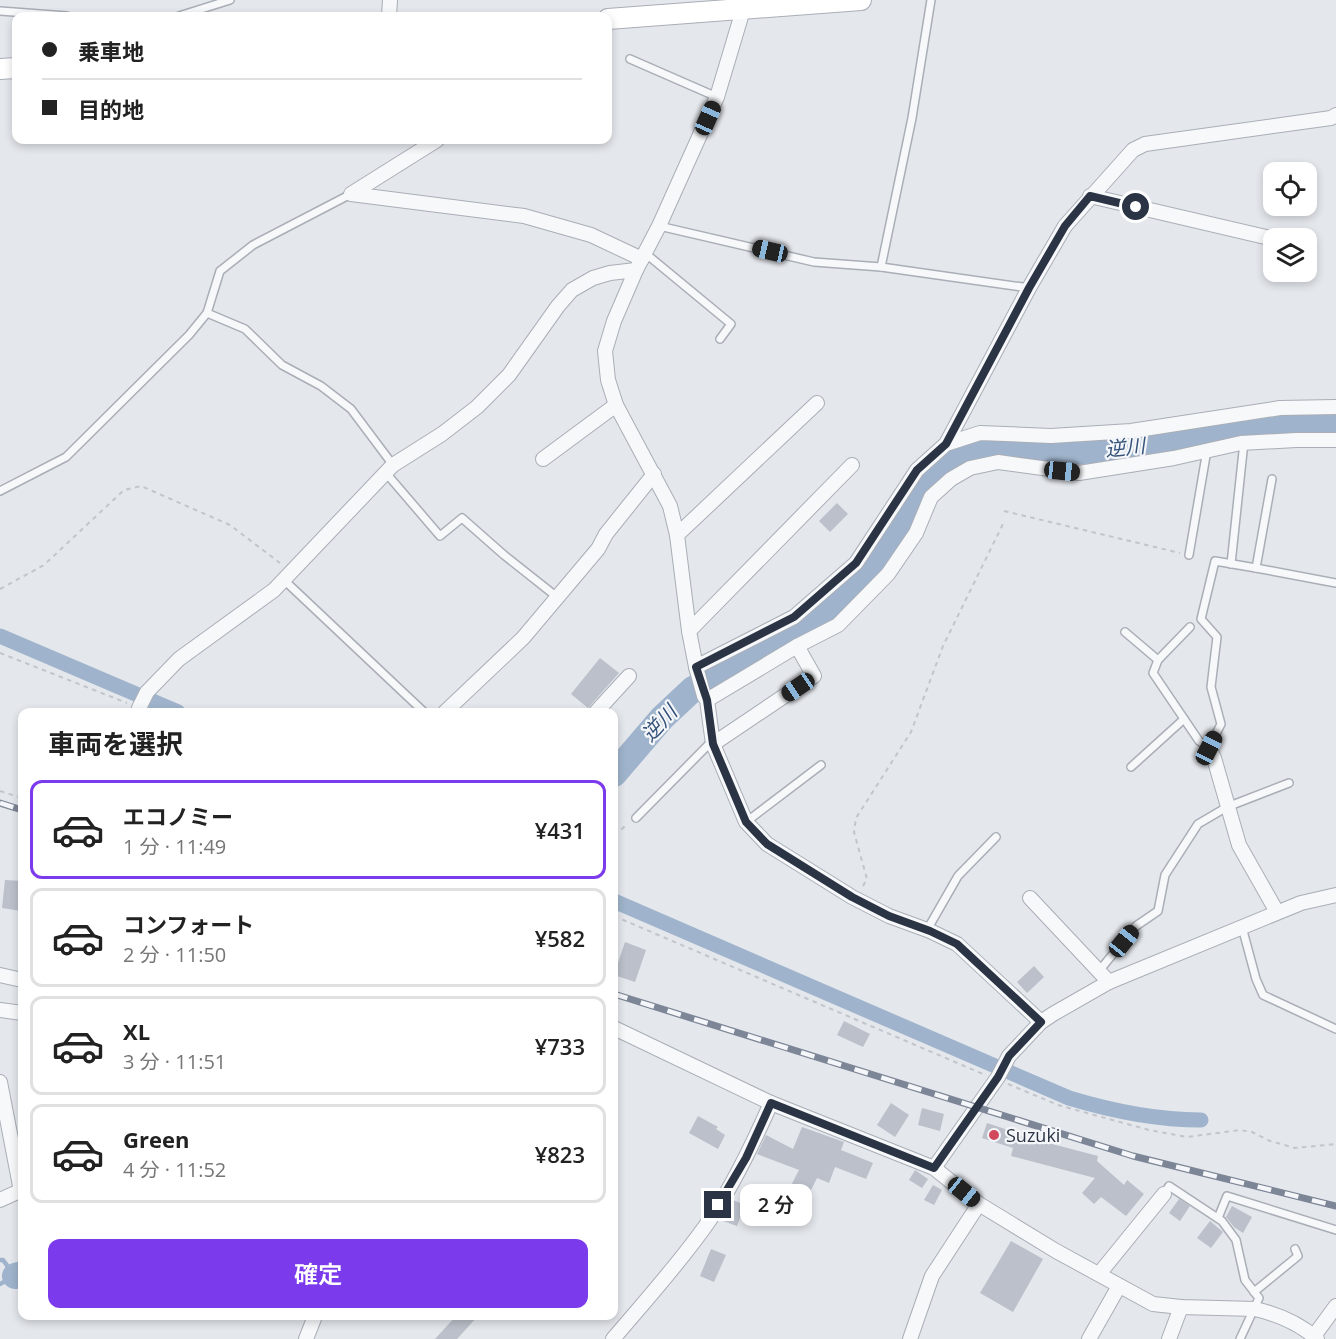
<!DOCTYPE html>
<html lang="ja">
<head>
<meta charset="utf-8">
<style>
  :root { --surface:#fff; --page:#f6f6f6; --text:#222; --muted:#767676; --line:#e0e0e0; --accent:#7c3aed }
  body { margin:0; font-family:"Open Sans","Noto Sans JP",sans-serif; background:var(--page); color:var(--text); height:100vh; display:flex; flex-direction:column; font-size:22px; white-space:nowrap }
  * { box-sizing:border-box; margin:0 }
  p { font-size:20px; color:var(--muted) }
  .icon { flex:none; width:33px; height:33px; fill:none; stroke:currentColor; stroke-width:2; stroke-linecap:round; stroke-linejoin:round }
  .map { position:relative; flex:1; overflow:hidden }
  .panel { position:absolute; left:18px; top:708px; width:600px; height:612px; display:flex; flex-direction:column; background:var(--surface); border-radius:12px; box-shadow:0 3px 9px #0003 }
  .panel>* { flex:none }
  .hud { position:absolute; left:12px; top:12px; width:600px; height:132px; border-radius:12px; box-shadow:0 3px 9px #0003; display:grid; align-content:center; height:132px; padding:0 30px; background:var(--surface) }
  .buttons { position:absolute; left:1263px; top:162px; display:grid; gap:12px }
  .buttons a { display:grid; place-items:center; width:54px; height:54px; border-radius:12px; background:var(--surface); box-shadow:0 3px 9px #0003; font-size:30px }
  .end { position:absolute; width:27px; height:27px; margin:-14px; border:8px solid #2b3445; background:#fff; box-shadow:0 0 0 3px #fff }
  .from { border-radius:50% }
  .bubble { position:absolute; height:42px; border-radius:12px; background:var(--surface); box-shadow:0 3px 9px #0003; font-size:20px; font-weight:600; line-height:42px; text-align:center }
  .car { position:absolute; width:18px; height:36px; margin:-18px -9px; border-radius:8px; box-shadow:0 0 4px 2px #0007; background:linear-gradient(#222 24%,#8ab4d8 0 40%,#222 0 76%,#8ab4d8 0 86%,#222 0) }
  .hud b { display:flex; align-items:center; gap:21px; height:57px; font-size:22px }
  .hud b+b { border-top:2px solid var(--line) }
  .hud i { width:15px; height:15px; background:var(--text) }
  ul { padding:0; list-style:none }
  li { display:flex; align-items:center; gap:18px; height:99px; margin:0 12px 9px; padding:0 18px; border:3px solid var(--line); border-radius:12px }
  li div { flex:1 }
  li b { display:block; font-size:22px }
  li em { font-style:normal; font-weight:600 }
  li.on { border-color:var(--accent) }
  li>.icon { width:54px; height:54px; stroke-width:1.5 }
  h2 { padding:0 30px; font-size:27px; line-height:72px }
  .cta { display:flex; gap:12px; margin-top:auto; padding:12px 30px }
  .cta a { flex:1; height:69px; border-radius:12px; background:var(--accent); color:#fff; font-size:24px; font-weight:600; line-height:69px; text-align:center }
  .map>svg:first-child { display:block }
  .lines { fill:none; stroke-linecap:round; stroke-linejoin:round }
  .stream { stroke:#9fb4cc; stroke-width:4.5 }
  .canal { stroke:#9fb4cc; stroke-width:15 }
  .river { stroke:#9fb4cc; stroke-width:26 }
  .building { fill:#bbc0ca }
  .lane-casing { stroke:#a9aeb7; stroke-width:10 }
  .street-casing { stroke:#a9aeb7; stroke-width:16 }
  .secondary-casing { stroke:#a9aeb7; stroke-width:22 }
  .path { stroke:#c2c5cb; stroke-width:2; stroke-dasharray:4.5 4.5; stroke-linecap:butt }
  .lane { stroke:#f7f8fa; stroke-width:7 }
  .street { stroke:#f7f8fa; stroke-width:14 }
  .secondary { stroke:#fff; stroke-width:20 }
  .rail-casing { stroke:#7d8696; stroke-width:7 }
  .rail { stroke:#f4f6f9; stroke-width:4.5; stroke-dasharray:14; stroke-linecap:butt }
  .route { stroke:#2b3445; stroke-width:8 }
  .poi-dot { fill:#d1495b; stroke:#f4f6f9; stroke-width:2 }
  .labels { text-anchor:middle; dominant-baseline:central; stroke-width:4.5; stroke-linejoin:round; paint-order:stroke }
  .poi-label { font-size:18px; fill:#2b3445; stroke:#f4f6f9; text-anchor:start }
  .water-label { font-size:20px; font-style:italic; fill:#34527a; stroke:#f4f6f9 }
</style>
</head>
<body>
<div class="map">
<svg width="1336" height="1339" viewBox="0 0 1336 1339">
  <rect width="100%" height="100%" fill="#e4e7ec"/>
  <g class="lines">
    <polyline class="stream" points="0,1260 3,1260 15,1276 0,1284"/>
    <g class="canal">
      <polyline points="0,636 178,712"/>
      <path d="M614,901L1069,1098C1112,1111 1155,1120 1201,1120"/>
    </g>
    <g class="river">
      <polyline points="614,774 662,718 693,689 826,613 875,566 903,519 927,485 949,462 969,453 991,447 1057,453 1125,448 1297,423 1336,423"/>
      <polyline points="15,1276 22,1274"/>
    </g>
  </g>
  <g class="building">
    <polygon points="837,503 848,514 830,532 819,521"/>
    <polygon points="600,658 619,673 588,708 571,694"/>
    <polygon points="5,880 22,881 21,911 2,908"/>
    <polygon points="625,942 646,950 635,982 614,975"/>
    <polygon points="1034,966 1044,977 1027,993 1017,982"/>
    <polygon points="844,1021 870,1034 863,1047 837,1035"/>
    <polygon points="891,1103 909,1115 895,1137 877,1125"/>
    <polygon points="922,1108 944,1114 940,1131 918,1125"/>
    <polygon points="698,1116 718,1127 716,1129 725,1135 718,1149 689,1133"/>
    <polygon points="987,1123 1014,1132 1014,1134 1098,1156 1097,1161 1124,1185 1127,1180 1144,1194 1126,1216 1101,1197 1094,1204 1082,1193 1095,1178 1011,1156 1013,1148 982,1138"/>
    <polygon points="802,1127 844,1142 841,1150 873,1163 866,1179 835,1167 829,1183 817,1178 802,1208 784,1199 799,1170 757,1154 766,1135 793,1149"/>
    <polygon points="915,1170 928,1179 922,1188 909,1180"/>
    <polygon points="933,1185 942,1190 934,1205 924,1200"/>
    <polygon points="1179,1199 1190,1206 1180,1221 1169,1213"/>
    <polygon points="733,1200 745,1205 737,1226 723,1221"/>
    <polygon points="1232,1206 1252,1217 1243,1233 1234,1227 1226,1217"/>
    <polygon points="1210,1221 1223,1232 1211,1248 1197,1238"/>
    <polygon points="1011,1241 1043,1259 1013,1312 980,1293"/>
    <polygon points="711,1249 726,1255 714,1282 700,1276"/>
    <polygon points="456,1316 478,1316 457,1339 435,1339"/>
  </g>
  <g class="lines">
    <g class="lane-casing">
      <g id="lane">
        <polyline points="0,11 67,16"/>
        <polyline points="179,16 230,0"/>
        <polyline points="630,59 717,97"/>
        <polyline points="659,226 814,262 881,267 1029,288"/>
        <polyline points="645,253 731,324 720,339"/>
        <polyline points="881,267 912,118 931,0"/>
        <polyline points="207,313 245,329 282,365 321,386 351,409 393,465"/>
        <polyline points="386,473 440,536 462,518 504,555 557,597"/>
        <polyline points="1272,479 1256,568 1336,583"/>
        <polyline points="0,491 66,457 189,335 207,313 220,271 253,245 351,194"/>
        <polyline points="1189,555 1207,450"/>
        <polyline points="1231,564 1244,442"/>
        <polyline points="284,580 424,712"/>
        <polyline points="1125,632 1158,660 1190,627"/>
        <polyline points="1158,660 1153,673 1199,741 1209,748 1221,724 1211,687 1217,637 1201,619 1215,561 1256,568"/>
        <polyline points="1131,767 1184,719"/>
        <polyline points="636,818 712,741"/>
        <polyline points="746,822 821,765"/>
        <polyline points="1242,927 1256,979 1263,995 1336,1029"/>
        <polyline points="927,930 958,876 996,837"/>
        <polyline points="1099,971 1136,926 1158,911 1165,875 1198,824 1227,807 1289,783"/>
        <polyline points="1164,1194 1169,1186 1222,1221 1236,1240 1245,1280 1259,1298 1240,1339"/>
        <polyline points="1218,1218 1227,1196 1336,1230"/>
        <polyline points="1254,1292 1298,1256 1295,1249"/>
      </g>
    </g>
    <g class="street-casing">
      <g id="street">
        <polyline points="743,2 743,10 717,97 659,226 636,270 614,321 605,351 608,380 616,405 670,506 677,535 689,631 696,667 704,696 707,700 713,744 746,822 767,844 852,897 889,916 930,931 957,944 1041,1022"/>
        <polyline points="389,16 390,0"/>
        <polyline points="437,140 351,194 524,216 591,235 642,259"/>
        <polyline points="1090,196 1274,239"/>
        <polyline points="946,444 1029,288 1065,226 1133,150 1145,144 1331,118 1336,115"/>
        <polyline points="543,459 616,405"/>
        <polyline points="677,535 817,403"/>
        <polyline points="689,631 852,465"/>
        <polyline points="696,667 794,617 856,563 917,470 946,444 980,433 1051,436 1131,431 1280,408 1336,407"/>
        <polyline points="707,700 797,646 838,625 888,574 916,533 931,497 951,479 970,468 998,462 1079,473 1174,458 1241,443 1296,440 1336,440"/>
        <polyline points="139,708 147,692 179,659 274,590 393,465 442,434 477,407 509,375 558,306 572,290 593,278 610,273 636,270"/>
        <polyline points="445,712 523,638 598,549 606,534 654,474"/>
        <polyline points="596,712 629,676"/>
        <polyline points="713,744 814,676 797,646"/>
        <polyline points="1209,748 1214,758 1239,845 1277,912"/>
        <polyline points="1030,898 1109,982"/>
        <polyline points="0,975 22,980"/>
        <polyline points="0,1010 22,1013"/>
        <path d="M614,1028L771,1103L934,1168L979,1204L1056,1251L1153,1304L1181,1307L1255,1309C1277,1314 1300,1324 1317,1339"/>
        <polyline points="0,1082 21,1191"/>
        <polyline points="934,1168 998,1077 1009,1056 1041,1022 1053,1014 1109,982 1301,903 1336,895"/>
        <polyline points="0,1200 22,1190"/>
        <polyline points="1099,1274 1164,1194"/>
        <polyline points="1314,1336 1336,1306"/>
        <polyline points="306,1339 315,1316"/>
        <path d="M613,1339C645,1301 680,1263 709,1221C734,1184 753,1144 771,1103"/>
        <polyline points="910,1339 932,1276 979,1204"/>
        <polyline points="1089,1339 1119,1286"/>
        <polyline points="1169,1339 1181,1307"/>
      </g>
    </g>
    <g class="secondary-casing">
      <g id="secondary">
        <polyline points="608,19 861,0"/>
        <polyline points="0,69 16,68"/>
      </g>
    </g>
    <g class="path">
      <polyline points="1004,511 1180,553"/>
      <polyline points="0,589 44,565 124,490 141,486 230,525 280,563"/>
      <polyline points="0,653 127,703"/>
      <polyline points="0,791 22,798"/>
      <polyline points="614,835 628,824"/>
      <polyline points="863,886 867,879 854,832 856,818 911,732 943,646 1003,524"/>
      <polyline points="614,916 983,1074"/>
      <polyline points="1008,1084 1058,1105 1149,1130 1187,1137 1240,1130 1252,1132 1270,1141 1295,1148 1336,1144"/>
    </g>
    <use href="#lane" class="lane"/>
    <use href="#street" class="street"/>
    <use href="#secondary" class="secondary"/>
    <g class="rail-casing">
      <g id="rail">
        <polyline points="0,803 22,810"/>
        <polyline points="614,994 1133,1156 1336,1206"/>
      </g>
    </g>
    <use href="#rail" class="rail"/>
  </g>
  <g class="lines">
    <polyline class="route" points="718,1205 746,1158 771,1103 934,1168 998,1077 1009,1056 1041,1022 957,944 930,931 889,916 852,897 767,844 746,822 713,744 707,700 696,667 794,617 856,563 917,470 946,444 1029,288 1065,226 1090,196 1136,207"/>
  </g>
  <circle class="poi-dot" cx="994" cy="1135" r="6"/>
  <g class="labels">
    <g class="poi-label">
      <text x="1006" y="1135">Suzuki</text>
    </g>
    <g class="water-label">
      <text transform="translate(1125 447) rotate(-6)">逆川</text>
      <text transform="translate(659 723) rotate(-47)">逆川</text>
    </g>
  </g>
</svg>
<div class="buttons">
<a><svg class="icon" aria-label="locate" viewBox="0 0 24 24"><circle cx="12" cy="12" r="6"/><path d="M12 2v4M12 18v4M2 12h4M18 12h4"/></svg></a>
<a><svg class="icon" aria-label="layers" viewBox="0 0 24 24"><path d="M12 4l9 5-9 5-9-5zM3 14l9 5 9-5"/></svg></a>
</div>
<i class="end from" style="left:1136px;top:207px"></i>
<i class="end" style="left:718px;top:1205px"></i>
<div class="bubble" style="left:740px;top:1184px;width:72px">2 分</div>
<i class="car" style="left:708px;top:118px;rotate:24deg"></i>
<i class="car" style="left:770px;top:251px;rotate:283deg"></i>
<i class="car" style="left:1062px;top:471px;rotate:96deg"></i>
<i class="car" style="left:798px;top:687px;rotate:236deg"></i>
<i class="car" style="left:1209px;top:748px;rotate:27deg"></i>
<i class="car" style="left:1124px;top:941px;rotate:39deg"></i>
<i class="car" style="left:964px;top:1192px;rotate:129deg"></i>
<div class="hud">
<b><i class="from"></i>乗車地</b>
<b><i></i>目的地</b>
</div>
<section class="panel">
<h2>車両を選択</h2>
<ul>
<li class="on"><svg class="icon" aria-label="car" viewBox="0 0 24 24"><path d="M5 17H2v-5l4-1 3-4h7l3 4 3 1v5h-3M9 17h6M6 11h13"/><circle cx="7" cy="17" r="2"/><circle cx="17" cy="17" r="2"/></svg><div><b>エコノミー</b><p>1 分 · 11:49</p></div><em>¥431</em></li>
<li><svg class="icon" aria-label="car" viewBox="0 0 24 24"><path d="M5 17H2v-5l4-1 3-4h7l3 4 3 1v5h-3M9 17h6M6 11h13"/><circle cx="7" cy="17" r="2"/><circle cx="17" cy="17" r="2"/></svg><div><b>コンフォート</b><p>2 分 · 11:50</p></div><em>¥582</em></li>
<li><svg class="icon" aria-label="car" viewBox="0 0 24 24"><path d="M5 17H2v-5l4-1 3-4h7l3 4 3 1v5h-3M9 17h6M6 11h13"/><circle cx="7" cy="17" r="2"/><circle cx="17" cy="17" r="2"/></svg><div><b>XL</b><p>3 分 · 11:51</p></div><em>¥733</em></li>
<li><svg class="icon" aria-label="car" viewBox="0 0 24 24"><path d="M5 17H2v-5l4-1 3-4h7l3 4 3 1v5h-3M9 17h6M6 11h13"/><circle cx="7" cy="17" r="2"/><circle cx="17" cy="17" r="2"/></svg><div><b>Green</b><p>4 分 · 11:52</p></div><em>¥823</em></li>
</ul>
<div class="cta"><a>確定</a></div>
</section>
</div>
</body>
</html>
